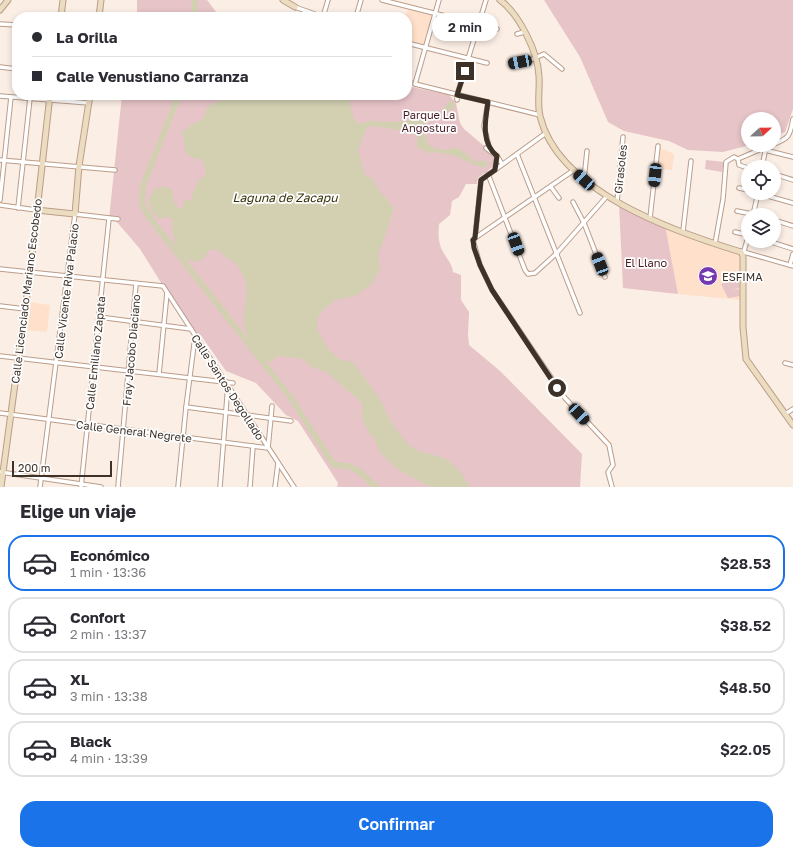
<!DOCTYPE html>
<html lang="es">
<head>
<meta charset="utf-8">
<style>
  :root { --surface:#fff; --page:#f7f7f7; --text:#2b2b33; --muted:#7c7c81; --line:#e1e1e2; --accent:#1a73e8 }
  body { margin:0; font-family:"Golos Text",sans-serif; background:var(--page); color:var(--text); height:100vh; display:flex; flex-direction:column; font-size:15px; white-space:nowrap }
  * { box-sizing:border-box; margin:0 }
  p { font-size:13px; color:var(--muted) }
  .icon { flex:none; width:22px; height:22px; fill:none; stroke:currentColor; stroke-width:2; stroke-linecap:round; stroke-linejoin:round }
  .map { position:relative; height:487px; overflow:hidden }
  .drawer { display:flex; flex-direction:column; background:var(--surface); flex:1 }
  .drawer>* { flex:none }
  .guide { position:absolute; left:12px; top:12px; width:400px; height:88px; border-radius:16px; box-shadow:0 2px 6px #0003; display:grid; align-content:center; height:88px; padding:0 20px; background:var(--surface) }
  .needle { width:26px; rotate:68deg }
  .buttons { position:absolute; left:741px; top:112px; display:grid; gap:8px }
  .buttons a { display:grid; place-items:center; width:40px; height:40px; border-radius:50%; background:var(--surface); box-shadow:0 2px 6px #0003; font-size:20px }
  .scale { position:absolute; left:12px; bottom:10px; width:100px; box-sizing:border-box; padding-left:4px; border:2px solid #3d3128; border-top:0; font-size:11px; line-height:14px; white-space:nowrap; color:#3d3128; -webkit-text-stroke:3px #fefefe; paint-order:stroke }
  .end { position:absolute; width:18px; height:18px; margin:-9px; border:5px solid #3d3128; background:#fff; box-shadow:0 0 0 2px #fff }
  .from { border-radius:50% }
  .bubble { position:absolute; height:28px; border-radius:14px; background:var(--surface); box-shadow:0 2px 6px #0003; font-size:13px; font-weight:600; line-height:28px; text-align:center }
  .car { position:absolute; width:12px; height:24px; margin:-12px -6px; border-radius:5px; box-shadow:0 0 3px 1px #0007; background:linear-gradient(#222 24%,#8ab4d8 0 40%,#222 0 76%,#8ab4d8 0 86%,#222 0) }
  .guide b { display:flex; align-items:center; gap:14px; height:38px; font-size:15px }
  .guide b+b { border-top:1px solid var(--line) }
  .guide i { width:10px; height:10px; background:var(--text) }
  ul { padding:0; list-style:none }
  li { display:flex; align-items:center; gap:12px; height:56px; margin:0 8px 6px; padding:0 12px; border:2px solid var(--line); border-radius:16px }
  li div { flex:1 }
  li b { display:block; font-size:15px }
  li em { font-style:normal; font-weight:600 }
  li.on { border-color:var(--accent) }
  li>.icon { width:36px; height:36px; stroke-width:1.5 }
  h2 { padding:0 20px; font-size:18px; line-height:48px }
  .action { display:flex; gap:8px; margin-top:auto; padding:8px 20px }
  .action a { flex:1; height:46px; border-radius:16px; background:var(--accent); color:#fff; font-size:16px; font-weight:600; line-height:46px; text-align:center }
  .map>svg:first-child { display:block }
  .built { fill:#ffe0cb }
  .green { fill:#e6c4c8 }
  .water { fill:#d3d0b2 }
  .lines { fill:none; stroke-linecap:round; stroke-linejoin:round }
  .river { stroke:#d3d0b2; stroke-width:6 }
  .street-casing { stroke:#bb9d89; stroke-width:5.5 }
  .secondary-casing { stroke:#bb9d89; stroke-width:7 }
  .street { stroke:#fff; stroke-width:3.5 }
  .secondary { stroke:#ecddc1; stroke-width:5 }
  .route { stroke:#3d3128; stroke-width:5 }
  .labels { text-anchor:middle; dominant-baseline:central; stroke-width:3.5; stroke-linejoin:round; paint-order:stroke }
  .park-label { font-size:11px; fill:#491b24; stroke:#fefefe }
  .street-label { font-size:11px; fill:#3d3128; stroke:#fefefe }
  .poi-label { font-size:11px; fill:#3d3128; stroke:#fefefe; text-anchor:start }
  .water-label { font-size:12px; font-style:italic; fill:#342f07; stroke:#fefefe }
</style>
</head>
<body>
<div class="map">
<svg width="793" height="487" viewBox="0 0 793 487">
  <rect width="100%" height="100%" fill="#fbeee5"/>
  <g class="built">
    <polygon points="409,7 435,14 425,48 407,43 407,28 409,23 407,22 407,17 405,17"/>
    <polygon points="660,148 674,154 672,170 658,169"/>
    <polygon points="665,225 740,255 741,300 678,294"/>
    <polygon points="29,302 50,305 47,332 25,330"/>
  </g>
  <g class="green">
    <polygon points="137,0 207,0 220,17 137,17"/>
    <polygon points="544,0 793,0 793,109 785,132 774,136 774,119 748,119 748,145 750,145 723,152 688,150 669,141 624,131 608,122 580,57"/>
    <path d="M407,72L408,80H413L412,87L449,95L456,103L460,123L464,129L496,156L494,166L478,178L477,184H466L459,197L452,201L450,215L439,224C438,235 438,245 445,255C449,262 452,264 453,272L461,275V300L469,312L468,335L469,345L500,371L582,454L580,487H337L338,483L298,421L286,415L256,383L226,371L202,337L198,333L195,337L140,249L116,221L117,219H109L122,95H407Z"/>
    <polygon points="706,160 724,162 722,172 705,169"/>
    <polygon points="619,203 665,225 678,294 623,288"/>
    <polygon points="737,277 741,287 733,290 739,289 740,296 728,298 721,284"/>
  </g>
  <path class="water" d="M232,95H348L354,119L358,124L369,121L397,122L418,119L425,122L429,119L432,110L438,114L436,117L443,112L449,100L455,104V107C444,114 434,119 423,125L422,132C426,135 425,138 428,143C436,154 449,148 459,148L476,162L483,160L489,163V165L482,168C464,160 448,150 428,153L416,146L418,138L416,135L399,130L371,126L366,129L358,151L365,176L372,178L380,193L383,195L394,208L381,248L378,252L380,270L371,285L355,296L335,300L322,311L317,320V330L329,350L339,359L353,362L380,399L392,424L408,444L418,451L445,458L461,472L470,487H431L406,474L392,465L379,451L375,439L369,433L362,418V403L326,372L310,366L303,359L276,356L272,363C265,361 263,358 258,352C235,324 248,316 246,285C245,277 240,270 236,263C226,260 222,249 210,249L205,257L197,262C174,259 172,238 173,219L166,217L159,219L151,211L148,200C153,189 159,183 171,189L175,204L179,209L183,208V201L191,200L198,180L206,176L204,164L201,159C179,158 187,143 181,130H187L191,125L203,119L208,106Z"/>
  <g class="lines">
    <g class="river">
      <polyline points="194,0 196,17"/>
      <path d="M179,95L144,183C139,206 143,208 156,226L291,398L334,465L349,466L360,472L376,487"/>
    </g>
    <g class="street-casing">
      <g id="street">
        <polyline points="382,0 497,29"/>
        <polyline points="439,0 415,84 540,115"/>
        <polyline points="295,7 323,17"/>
        <polyline points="323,17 328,0"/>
        <polyline points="356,17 361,0"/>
        <polyline points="0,24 17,25"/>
        <polyline points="517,34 524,32"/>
        <polyline points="407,43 487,63"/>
        <polyline points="512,64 526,62 544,54 562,69"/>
        <polyline points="0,67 17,69"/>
        <polyline points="0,96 89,103"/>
        <polyline points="457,100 457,95 486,0"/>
        <polyline points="488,102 484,126 490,151"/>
        <polyline points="546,133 481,180 475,238 473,240 480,265 492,290 565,398 609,445 613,465 608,472 612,487"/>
        <path d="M774,144C790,138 790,135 793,119"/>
        <polyline points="486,148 497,156 502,164"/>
        <polyline points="765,150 793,157"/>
        <polyline points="517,154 580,313"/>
        <polyline points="738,159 766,147"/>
        <polyline points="0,160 115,170"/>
        <polyline points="762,167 766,147 771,145"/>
        <polyline points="495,170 497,156"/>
        <polyline points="488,174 525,270 528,274 535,273 557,253 607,196"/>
        <polyline points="774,174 793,180"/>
        <polyline points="584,179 587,151"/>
        <polyline points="551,187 559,198"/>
        <polyline points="739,188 748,190"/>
        <polyline points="757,193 793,203"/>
        <polyline points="0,200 11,97"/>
        <polyline points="573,202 584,223 605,277"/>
        <polyline points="617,202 623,137"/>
        <polyline points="0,205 36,210"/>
        <polyline points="18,208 30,98"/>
        <polyline points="737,211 757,215"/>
        <polyline points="753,215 758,193"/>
        <polyline points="650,218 658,146"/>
        <polyline points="774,220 793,226"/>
        <polyline points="683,231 691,161"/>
        <polyline points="735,232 748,235"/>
        <polyline points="475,238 574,170"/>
        <polyline points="768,241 793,249"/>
        <polyline points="715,244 723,199 726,162 734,157 738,159 739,165 748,168"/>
        <polyline points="740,251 793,266"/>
        <polyline points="744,251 748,237"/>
        <polyline points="790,265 793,254"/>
        <polyline points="0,269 163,286 294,487"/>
        <polyline points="0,306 25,309"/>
        <polyline points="99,317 191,329"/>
        <polyline points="0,356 233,383"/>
        <polyline points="785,363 793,365"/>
        <polyline points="159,374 167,293"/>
        <polyline points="186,407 291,421"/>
        <polyline points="0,413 268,448 272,406"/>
        <polyline points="785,414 793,409"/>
        <polyline points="0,472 101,487"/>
        <polyline points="40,487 75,214 118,219"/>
        <polyline points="81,487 109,219"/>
        <polyline points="118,487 136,284"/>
        <polyline points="178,487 186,407 195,337"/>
        <polyline points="220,487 228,384"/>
        <polyline points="250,487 253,446"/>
        <polyline points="275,487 278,463"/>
      </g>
    </g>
    <g class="secondary-casing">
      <g id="secondary">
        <polyline points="283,0 295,7"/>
        <path d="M500,0C519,14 538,52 539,76C540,89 537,104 540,116C558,192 675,232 741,252L743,256V327L746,359L793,425"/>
        <polyline points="0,10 8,0"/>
        <polyline points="61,17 63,0"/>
        <polyline points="99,17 101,0"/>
        <polyline points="36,210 75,214 79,166 90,95"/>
        <polyline points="1,487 30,273 50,95"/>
      </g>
    </g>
    <use href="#street" class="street"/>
    <use href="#secondary" class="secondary"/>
  </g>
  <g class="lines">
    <path class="route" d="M465,71L457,95L488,102C485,121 481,143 497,156L495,170L481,180L475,238L473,240L474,248L480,265L492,290L557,388"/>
  </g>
  <defs>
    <g id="school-disc" transform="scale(1)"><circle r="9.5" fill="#7239b0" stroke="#fefefe"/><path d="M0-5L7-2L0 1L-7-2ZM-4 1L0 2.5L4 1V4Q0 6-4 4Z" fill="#fff"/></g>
  </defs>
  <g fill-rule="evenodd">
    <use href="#school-disc" x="708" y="276"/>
  </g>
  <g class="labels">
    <g class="park-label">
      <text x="429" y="114">Parque La<tspan x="429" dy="13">Angostura</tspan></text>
      <text x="646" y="262">El Llano</text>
    </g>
    <g class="street-label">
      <text transform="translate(620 169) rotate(-84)">Girasoles</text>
      <text transform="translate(26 291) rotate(-83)">Calle Licenciado Mariano Escobedo</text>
      <text transform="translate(66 291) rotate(-83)">Calle Vicente Riva Palacio</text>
      <text transform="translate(131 350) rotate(-85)">Fray Jacobo Diaciano</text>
      <text transform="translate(95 353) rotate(-84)">Calle Emiliano Zapata</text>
      <text transform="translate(228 387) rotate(57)">Calle Santos Degollado</text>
      <text transform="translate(134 431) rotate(7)">Calle General Negrete</text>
    </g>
    <g class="poi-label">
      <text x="722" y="276">ESFIMA</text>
    </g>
    <g class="water-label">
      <text x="285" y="197">Laguna de Zacapu</text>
    </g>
  </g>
</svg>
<div class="buttons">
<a><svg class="needle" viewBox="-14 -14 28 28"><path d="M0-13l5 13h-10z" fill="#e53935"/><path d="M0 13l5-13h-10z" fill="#7c7c81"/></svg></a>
<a><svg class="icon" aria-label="locate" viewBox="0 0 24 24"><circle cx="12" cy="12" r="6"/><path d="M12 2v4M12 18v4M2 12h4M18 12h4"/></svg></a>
<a><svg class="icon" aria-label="layers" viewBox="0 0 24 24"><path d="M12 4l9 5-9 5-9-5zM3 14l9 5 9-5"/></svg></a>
</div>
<div class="scale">200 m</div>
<i class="end from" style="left:557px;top:388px"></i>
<i class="end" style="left:465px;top:71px"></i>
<div class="bubble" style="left:432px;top:13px;width:66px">2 min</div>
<i class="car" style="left:520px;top:62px;rotate:259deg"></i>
<i class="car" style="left:655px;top:175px;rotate:186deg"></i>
<i class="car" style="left:584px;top:180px;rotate:312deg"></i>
<i class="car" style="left:516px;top:244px;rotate:160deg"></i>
<i class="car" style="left:600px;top:264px;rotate:339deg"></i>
<i class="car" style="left:579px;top:414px;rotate:137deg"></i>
<div class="guide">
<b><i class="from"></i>La Orilla</b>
<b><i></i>Calle Venustiano Carranza</b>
</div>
</div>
<section class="drawer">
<h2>Elige un viaje</h2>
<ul>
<li class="on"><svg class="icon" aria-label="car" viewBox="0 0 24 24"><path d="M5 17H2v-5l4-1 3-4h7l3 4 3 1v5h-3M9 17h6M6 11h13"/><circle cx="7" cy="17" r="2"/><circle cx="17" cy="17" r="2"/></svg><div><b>Económico</b><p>1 min · 13:36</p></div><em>$28.53</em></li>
<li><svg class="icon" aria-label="car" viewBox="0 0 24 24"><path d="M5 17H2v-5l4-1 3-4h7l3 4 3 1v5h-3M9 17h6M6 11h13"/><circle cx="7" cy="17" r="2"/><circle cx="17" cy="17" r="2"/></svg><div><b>Confort</b><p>2 min · 13:37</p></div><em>$38.52</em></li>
<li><svg class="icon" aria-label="car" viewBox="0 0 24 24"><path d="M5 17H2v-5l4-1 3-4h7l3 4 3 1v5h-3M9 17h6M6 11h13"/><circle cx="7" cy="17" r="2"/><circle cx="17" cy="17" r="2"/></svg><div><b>XL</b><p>3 min · 13:38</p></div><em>$48.50</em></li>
<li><svg class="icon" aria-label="car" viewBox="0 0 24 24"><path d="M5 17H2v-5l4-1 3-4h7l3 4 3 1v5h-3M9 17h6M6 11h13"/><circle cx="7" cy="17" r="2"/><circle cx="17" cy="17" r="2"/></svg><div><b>Black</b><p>4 min · 13:39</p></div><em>$22.05</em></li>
</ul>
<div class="action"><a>Confirmar</a></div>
</section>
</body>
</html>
